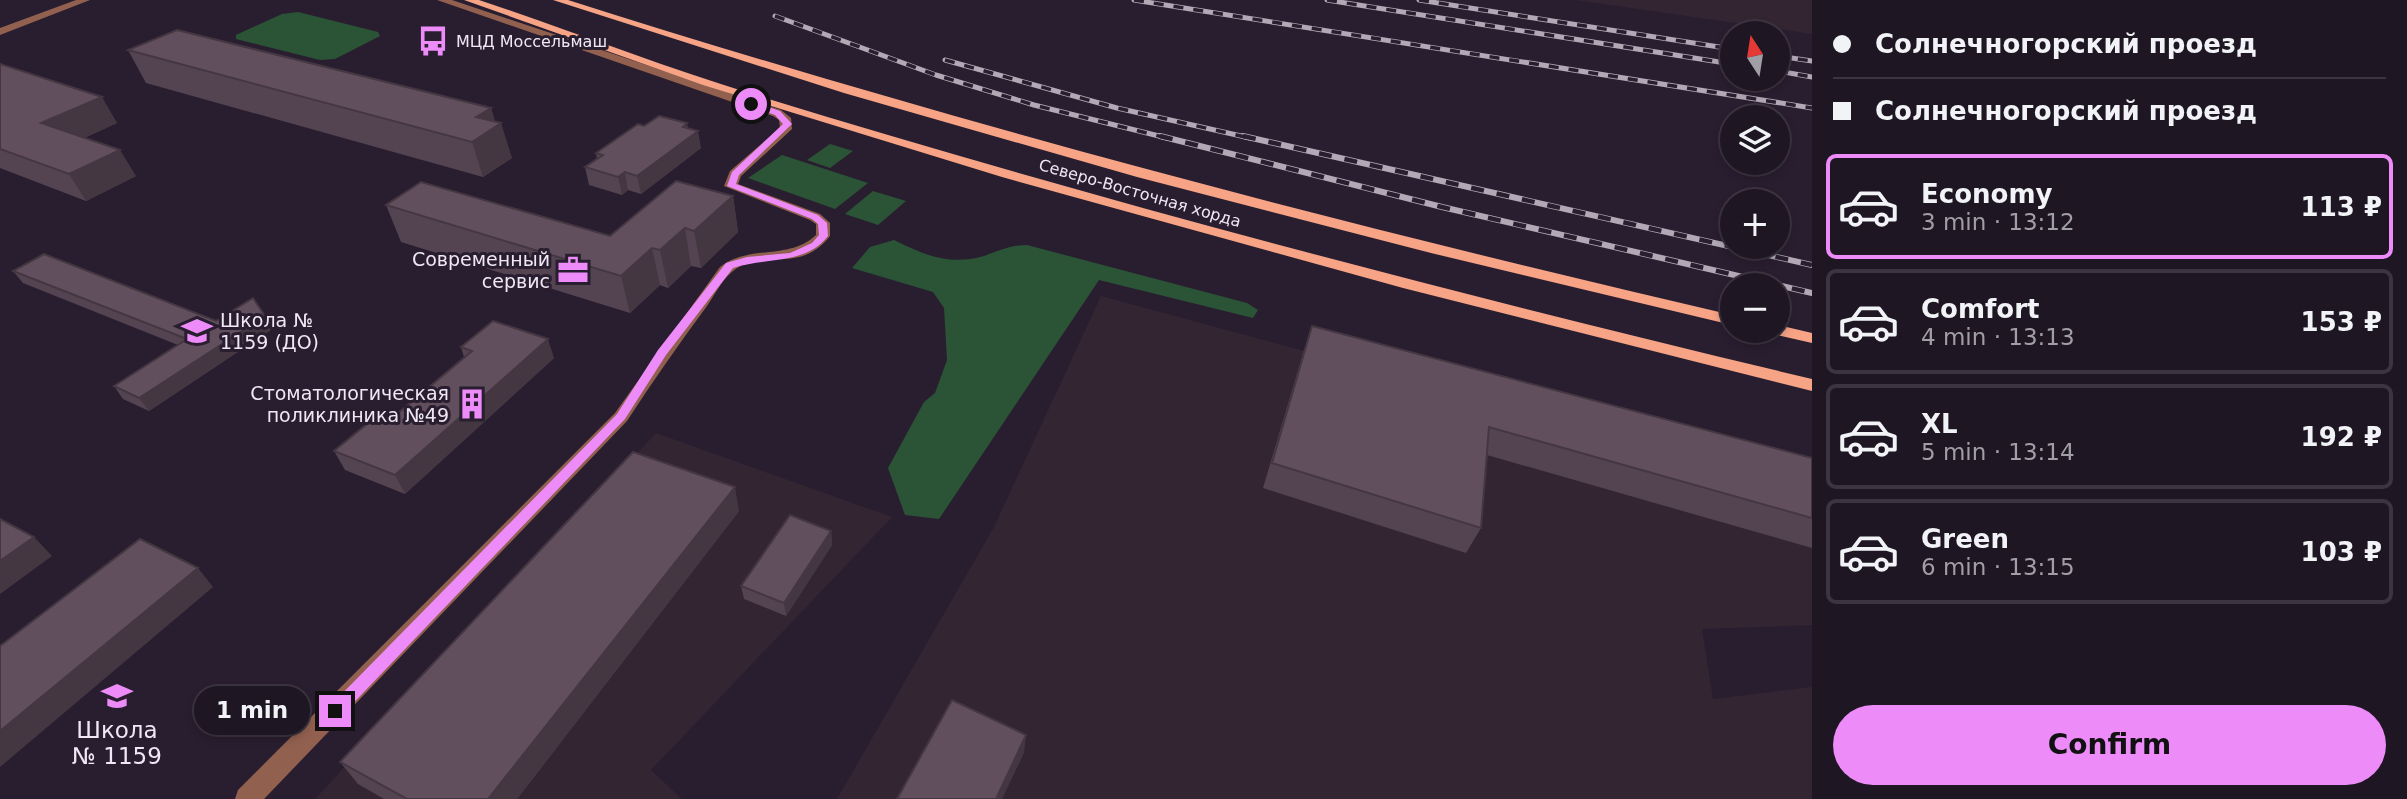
<!DOCTYPE html>
<html lang="en">
<head>
<meta charset="utf-8">
<style>
  :root { --surface:#1f1624; --page:#271f2c; --text:#f1f3f6; --muted:#a19fa6; --line:#3c3541; --accent:#ed8cf9 }
  body { margin:0; font-family:"DejaVu Sans",sans-serif; background:var(--page); color:var(--text); height:100vh; display:flex; flex-direction:column; font-size:26px; white-space:nowrap }
  * { box-sizing:border-box; margin:0 }
  p { font-size:23px; color:var(--muted) }
  .icon { flex:none; width:38px; height:38px; fill:none; stroke:currentColor; stroke-width:2; stroke-linecap:round; stroke-linejoin:round }
  .map { position:relative; flex:1; overflow:hidden }
  .drawer { display:flex; flex-direction:column; background:var(--surface); width:595px }
  .drawer>* { flex:none }
  .banner { display:grid; align-content:center; height:154px; padding:0 21px; background:var(--surface) }
  .needle { width:46px; rotate:348deg }
  .fabs { position:absolute; left:1720px; top:21px; display:grid; gap:14px }
  .fabs a { display:grid; place-items:center; width:70px; height:70px; border-radius:50%; background:var(--surface); box-shadow:0 4px 10px #0003,0 0 0 2px var(--line); font-size:35px }
  .end { position:absolute; width:32px; height:32px; margin:-16px; border:9px solid #ed8cf9; background:#111; box-shadow:0 0 0 4px #111 }
  .from { border-radius:50% }
  .bubble { position:absolute; height:49px; border-radius:24px; background:var(--surface); box-shadow:0 4px 10px #0003,0 0 0 2px var(--line); font-size:23px; font-weight:800; line-height:49px; text-align:center }
  .banner b { display:flex; align-items:center; gap:24px; height:66px; font-size:26px }
  .banner b+b { border-top:2px solid var(--line) }
  .banner i { width:18px; height:18px; background:var(--text) }
  ul { padding:0; list-style:none }
  li { display:flex; align-items:center; gap:21px; height:105px; margin:0 14px 10px; padding:0 7px; border:4px solid var(--line); border-radius:10px }
  li div { flex:1 }
  li b { display:block; font-size:26px }
  li em { font-style:normal; font-weight:800 }
  li.on { border-color:var(--accent) }
  li>.icon { width:63px; height:63px; stroke-width:1.5 }
  .action { display:flex; gap:14px; margin-top:auto; padding:14px 21px }
  .action a { flex:1; height:80px; border-radius:42px; background:var(--accent); color:#111; font-size:28px; font-weight:800; line-height:80px; text-align:center }
  main { display:flex; flex:1; min-height:0 }
  .map>svg:first-child { display:block }
  .industrial { fill:#332532 }
  .green { fill:#2b5336 }
  .lines { fill:none; stroke-linecap:round; stroke-linejoin:round }
  .minor { fill:#92604f; fill-rule:evenodd }
  .major { fill:#f6a386; fill-rule:evenodd }
  .rail-far1-casing { stroke:#b1a9b6; stroke-width:5 }
  .rail-casing { stroke:#b1a9b6; stroke-width:6 }
  .rail-far1 { stroke:#291e30; stroke-width:3.5; stroke-dasharray:10; stroke-linecap:butt }
  .rail { stroke:#291e30; stroke-width:4.5; stroke-dasharray:13; stroke-linecap:butt }
  .wall { fill:#544451 }
  .shaded-wall { fill:#453742 }
  .building { fill:#624f5e; stroke:#453742; stroke-width:2 }
  .route { fill:#ed8cf9 }
  .labels { text-anchor:middle; dominant-baseline:central; stroke-width:6; stroke-linejoin:round; paint-order:stroke }
  .far-poi-label { font-size:16px; fill:#efe8f4; stroke:#291e30; text-anchor:start }
  .far-street-label { font-size:16px; fill:#efe8f4; stroke:#291e30 }
  .poi-label { font-size:19px; fill:#efe8f4; stroke:#291e30; text-anchor:end }
  .near-poi-label { font-size:23px; fill:#efe8f4; stroke:#291e30 }
</style>
</head>
<body>
<main>
<div class="map">
<svg width="1812" height="799" viewBox="0 0 1812 799">
  <rect width="100%" height="100%" fill="#291e30"/>
  <g class="industrial">
    <polygon points="1576,0 1812,0 1812,34"/>
    <polygon points="1101,296 1812,488 1812,625 1702,629 1713,699 1812,687 1812,799 837,799 994,527"/>
    <polygon points="656,433 892,517 651,770 682,799 315,799"/>
  </g>
  <g class="green">
    <polygon points="298,12 378,32 380,36 335,59 320,60 236,39 236,35 282,14"/>
    <polygon points="830,144 853,151 830,168 807,160"/>
    <polygon points="782,155 868,183 835,209 748,178"/>
    <polygon points="873,191 906,201 878,225 845,214"/>
    <path d="M894,240C924,255 950,266 984,256C999,251 1010,245 1027,245L1247,303L1258,310L1253,318L1099,280L939,519L905,515L888,468L924,402L935,393L947,360L944,308L933,292L852,268L870,247Z"/>
  </g>
  <g class="lines">
    <g class="minor">
      <polygon points="76,0 90,0 0,35 0,28"/>
      <path d="M437,0H452L781,110L791,118L792,129L741,176L738,184L820,214L830,223V236C800,274 767,249 737,268C723,277 716,293 707,306C679,344 652,382 627,421L264,799H235L238,790L615,413L720,267C749,244 788,261 816,235V224L810,220L724,186L730,171L780,128L779,120L773,116Z"/>
    </g>
    <g class="major">
      <path d="M464,0H479C569,30 658,65 749,93C1100,201 1455,294 1812,379V391L1403,288L1002,177L703,85Z"/>
      <path d="M553,0H568C952,122 1340,224 1732,315V325L1431,253L1137,177L844,93Z"/>
      <polygon points="1778,325 1812,333 1812,343 1772,334 1770,331 1778,331"/>
    </g>
    <g class="rail-far1-casing">
      <g id="rail-far1">
        <polyline points="1134,0 1812,108"/>
        <polyline points="1327,0 1732,64"/>
        <polyline points="1419,0 1732,49"/>
        <polyline points="775,16 936,75 1034,105 1167,138"/>
        <polyline points="1778,56 1812,61"/>
        <polyline points="945,60 1117,108 1250,138"/>
        <polyline points="1778,71 1812,77"/>
      </g>
    </g>
    <g class="rail-casing">
      <g id="rail">
        <polyline points="1160,136 1442,207 1812,293"/>
        <polyline points="1243,136 1812,265"/>
      </g>
    </g>
    <use href="#rail-far1" class="rail-far1"/>
    <use href="#rail" class="rail"/>
  </g>
  <g class="wall">
    <polygon points="128,50 491,108 495,122 512,158 483,177 146,83"/>
    <polygon points="0,64 117,123 84,138 136,176 86,201 0,168"/>
    <polygon points="644,126 688,128 701,148 641,194 628,190 622,195 589,185 585,167 597,159 596,153"/>
    <polygon points="733,196 738,232 701,268 691,266 668,288 660,285 630,313 401,242 386,205 610,236"/>
    <polygon points="13,271 216,321 272,329 149,411 123,399 114,386 178,345 23,283"/>
    <polygon points="1312,326 1812,458 1812,548 1487,455 1481,528 1466,553 1263,488 1304,350"/>
    <polygon points="461,347 554,358 405,494 345,470 334,451 385,424 464,357"/>
    <polygon points="739,511 517,799 384,799 358,784 340,762"/>
    <polygon points="831,531 832,545 786,616 744,599 741,586"/>
  </g>
  <g class="shaded-wall">
    <polygon points="102,97 117,123 58,150 41,123"/>
    <polygon points="491,108 496,126 501,123 512,158 483,177 472,142 476,117"/>
    <polygon points="687,123 690,137 698,131 701,148 641,194 637,176 683,127"/>
    <polygon points="120,150 136,176 86,201 69,174"/>
    <polygon points="625,172 628,190 622,195 618,177"/>
    <polygon points="733,196 738,232 701,268 694,231"/>
    <polygon points="685,228 691,266 668,288 660,250"/>
    <polygon points="652,248 660,285 630,313 621,276"/>
    <polygon points="265,316 272,329 149,411 139,398"/>
    <polygon points="548,339 554,358 405,494 395,475"/>
    <polygon points="735,487 739,511 517,799 488,799"/>
    <polygon points="831,531 832,545 786,616 784,603"/>
    <polygon points="34,537 52,556 0,594 0,561"/>
    <polygon points="198,568 213,587 0,767 0,731"/>
    <polygon points="1026,735 1024,753 1002,799 996,799"/>
  </g>
  <g class="building">
    <polygon points="177,30 491,108 476,117 501,123 472,142 128,50"/>
    <polygon points="0,64 102,97 41,123 120,150 69,174 0,149"/>
    <polygon points="659,116 687,123 683,127 698,131 637,176 625,172 618,177 585,167 603,155 596,153 638,124 644,126"/>
    <polygon points="676,181 733,196 694,231 685,228 660,250 652,248 621,276 386,205 421,182 610,236"/>
    <polygon points="44,254 216,321 253,298 265,316 139,398 114,386 187,339 13,271"/>
    <polygon points="493,321 548,339 395,475 334,451 373,419 385,424 472,351 461,347"/>
    <polygon points="1312,326 1812,458 1812,518 1489,427 1481,528 1272,463"/>
    <polygon points="633,452 735,487 488,799 407,799 340,762"/>
    <polygon points="790,515 831,531 784,603 741,586"/>
    <polygon points="0,519 34,537 0,561"/>
    <polygon points="140,539 198,568 0,731 0,646"/>
    <polygon points="952,700 1026,735 996,799 897,799"/>
  </g>
  <path class="route" d="M751,101L780,111L792,124L739,175L736,184L818,215L827,223L828,236C806,265 766,257 733,268L666,355L625,419L341,716H330V706L617,414L658,350L726,263L747,257L790,253L812,243L819,235L818,224L812,219L727,186L732,172L783,124L775,115L748,105Z"/>
  <defs>
    <g id="bus-bare" transform="scale(2.415)"><path d="M-5-6H5V4H4V6H2V4H-2V6H-4V4H-5ZM-3.5-4V0h7V-4ZM-3.5 1.2v1.5H-2V1.2ZM2 1.2v1.5H3.5V1.2Z" fill="#ed8cf9" stroke="#291e30" stroke-width="2.5" paint-order="stroke"/></g>
    <g id="office-bare" transform="scale(2.415)"><path d="M-6-3h4V-5.5h4V-3h4V5H-6ZM-1-4.5V-3h2v-1.5ZM-6 0V1H6V0Z" fill="#ed8cf9" stroke="#291e30" stroke-width="2.5" paint-order="stroke"/></g>
    <g id="school-bare" transform="scale(2.415)"><path d="M0-5L7-2L0 1L-7-2ZM-4 1L0 2.5L4 1V4Q0 6-4 4Z" fill="#ed8cf9" stroke="#291e30" stroke-width="2.5" paint-order="stroke"/></g>
    <g id="building-bare" transform="scale(2.415)"><path d="M-4-6H4V6H1V3H-1V6H-4ZM-2.5-4.3h1.7v1.8h-1.7ZM.8-4.3h1.7v1.8H.8ZM-2.5-1h1.7V.8h-1.7ZM.8-1h1.7V.8H.8Z" fill="#ed8cf9" stroke="#291e30" stroke-width="2.5" paint-order="stroke"/></g>
  </defs>
  <g fill-rule="evenodd">
    <use href="#bus-bare" x="433" y="41"/>
    <use href="#office-bare" x="573" y="270"/>
    <use href="#school-bare" x="197" y="331"/>
    <use href="#building-bare" x="472" y="404"/>
    <use href="#school-bare" x="117" y="696"/>
  </g>
  <g class="labels">
    <g class="far-poi-label">
      <text x="456" y="41">МЦД Моссельмаш</text>
    </g>
    <g class="far-street-label">
      <text transform="translate(1140 193) rotate(16)">Северо-Восточная хорда</text>
    </g>
    <g class="poi-label">
      <text x="550" y="259">Современный<tspan x="550" dy="22">сервис</tspan></text>
      <text x="220" y="320" text-anchor="start">Школа №<tspan x="220" dy="22">1159 (ДО)</tspan></text>
      <text x="449" y="393">Стоматологическая<tspan x="449" dy="22">поликлиника №49</tspan></text>
    </g>
    <g class="near-poi-label">
      <text x="117" y="730">Школа<tspan x="117" dy="26">№ 1159</tspan></text>
    </g>
  </g>
</svg>
<div class="fabs">
<a><svg class="needle" viewBox="-14 -14 28 28"><path d="M0-13l5 13h-10z" fill="#e53935"/><path d="M0 13l5-13h-10z" fill="#a19fa6"/></svg></a>
<a><svg class="icon" aria-label="layers" viewBox="0 0 24 24"><path d="M12 4l9 5-9 5-9-5zM3 14l9 5 9-5"/></svg></a>
<a>+</a>
<a>−</a>
</div>
<i class="end from" style="left:751px;top:104px"></i>
<i class="end" style="left:335px;top:711px"></i>
<div class="bubble" style="left:194px;top:686px;width:116px">1 min</div>
</div>
<section class="drawer">
<div class="banner">
<b><i class="from"></i>Солнечногорский проезд</b>
<b><i></i>Солнечногорский проезд</b>
</div>
<ul>
<li class="on"><svg class="icon" aria-label="car" viewBox="0 0 24 24"><path d="M5 17H2v-5l4-1 3-4h7l3 4 3 1v5h-3M9 17h6M6 11h13"/><circle cx="7" cy="17" r="2"/><circle cx="17" cy="17" r="2"/></svg><div><b>Economy</b><p>3 min · 13:12</p></div><em>113 ₽</em></li>
<li><svg class="icon" aria-label="car" viewBox="0 0 24 24"><path d="M5 17H2v-5l4-1 3-4h7l3 4 3 1v5h-3M9 17h6M6 11h13"/><circle cx="7" cy="17" r="2"/><circle cx="17" cy="17" r="2"/></svg><div><b>Comfort</b><p>4 min · 13:13</p></div><em>153 ₽</em></li>
<li><svg class="icon" aria-label="car" viewBox="0 0 24 24"><path d="M5 17H2v-5l4-1 3-4h7l3 4 3 1v5h-3M9 17h6M6 11h13"/><circle cx="7" cy="17" r="2"/><circle cx="17" cy="17" r="2"/></svg><div><b>XL</b><p>5 min · 13:14</p></div><em>192 ₽</em></li>
<li><svg class="icon" aria-label="car" viewBox="0 0 24 24"><path d="M5 17H2v-5l4-1 3-4h7l3 4 3 1v5h-3M9 17h6M6 11h13"/><circle cx="7" cy="17" r="2"/><circle cx="17" cy="17" r="2"/></svg><div><b>Green</b><p>6 min · 13:15</p></div><em>103 ₽</em></li>
</ul>
<div class="action"><a>Confirm</a></div>
</section>
</main>
</body>
</html>
